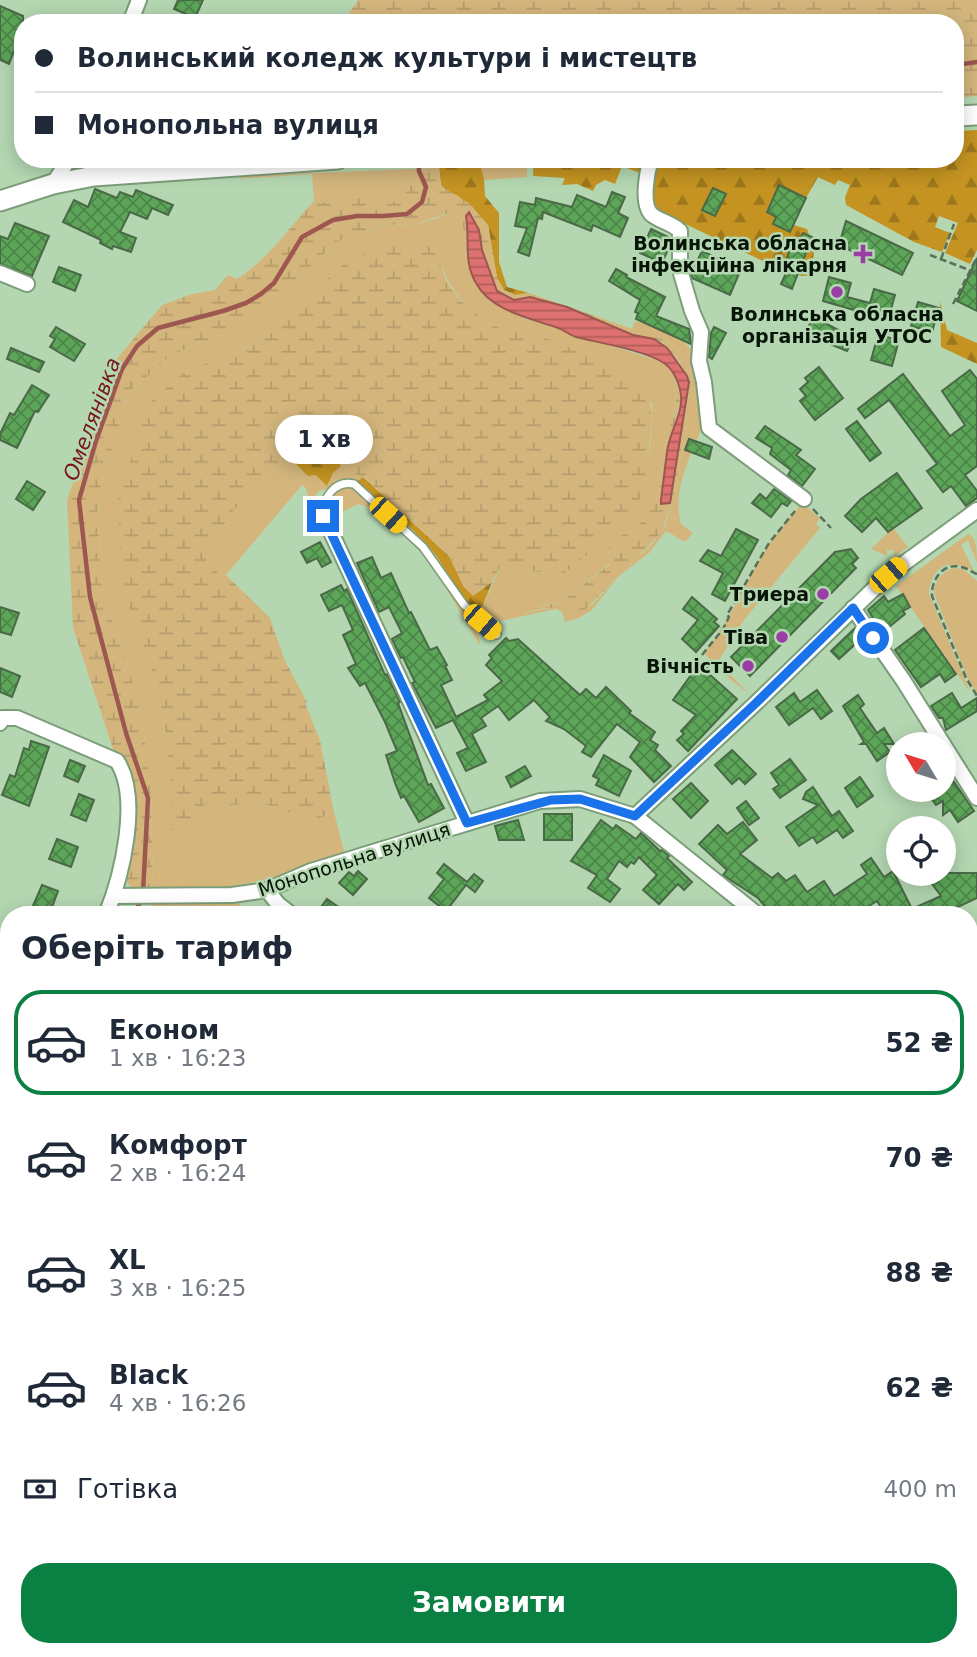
<!DOCTYPE html>
<html lang="uk">
<head>
<meta charset="utf-8">
<style>
  :root { --surface:#fff; --page:#f2f2f3; --text:#1f2937; --muted:#747a83; --line:#e0e1e3; --accent:#0b8043 }
  body { margin:0; font-family:"DejaVu Sans",sans-serif; background:var(--page); color:var(--text); height:100vh; display:flex; flex-direction:column; font-size:26px; white-space:nowrap }
  * { box-sizing:border-box; margin:0 }
  p { font-size:23px; color:var(--muted) }
  .icon { flex:none; width:38px; height:38px; fill:none; stroke:currentColor; stroke-width:2; stroke-linecap:round; stroke-linejoin:round }
  .map { position:relative; flex:1; overflow:hidden }
  .side { position:absolute; left:0px; top:906px; width:978px; height:751px; display:flex; flex-direction:column; background:var(--surface); border-radius:28px 28px 0 0; box-shadow:0 4px 18px #0003 }
  .side>* { flex:none }
  .banner { position:absolute; left:14px; top:14px; width:950px; height:154px; border-radius:28px; box-shadow:0 4px 18px #0003; display:grid; align-content:center; height:154px; padding:0 21px; background:var(--surface) }
  .needle { width:46px; rotate:308deg }
  .tools { position:absolute; left:886px; top:732px; display:grid; gap:14px }
  .tools a { display:grid; place-items:center; width:70px; height:70px; border-radius:50%; background:var(--surface); box-shadow:0 4px 18px #0003; font-size:35px }
  .end { position:absolute; width:32px; height:32px; margin:-16px; border:9px solid #1a73e8; background:#fff; box-shadow:0 0 0 4px #fff }
  .from { border-radius:50% }
  .bubble { position:absolute; height:49px; border-radius:24px; background:var(--surface); box-shadow:0 4px 18px #0003; font-size:23px; font-weight:800; line-height:49px; text-align:center }
  .car { position:absolute; width:21px; height:42px; margin:-21px -10px; border-radius:9px; box-shadow:0 0 5px 2px #0007; background:linear-gradient(#f5c518 24%,#345 0 40%,#f5c518 0 76%,#345 0 86%,#f5c518 0) }
  .banner b { display:flex; align-items:center; gap:24px; height:66px; font-size:26px }
  .banner b+b { border-top:2px solid var(--line) }
  .banner i { width:18px; height:18px; background:var(--text) }
  ul { padding:0; list-style:none }
  li { display:flex; align-items:center; gap:21px; height:105px; margin:0 14px 10px; padding:0 7px; border:4px solid transparent; border-radius:28px }
  li div { flex:1 }
  li b { display:block; font-size:26px }
  li em { font-style:normal; font-weight:800 }
  li.selected { border-color:var(--accent) }
  li>.icon { width:63px; height:63px; stroke-width:1.5 }
  h2 { padding:0 21px; font-size:32px; line-height:84px }
  .pay { display:flex; align-items:center; gap:18px; height:77px; padding:0 21px; font-size:26px }
  .pay p { margin-inline-start:auto }
  .action { display:flex; gap:14px; margin-top:auto; padding:14px 21px }
  .action a { flex:1; height:80px; border-radius:28px; background:var(--accent); color:#fff; font-size:28px; font-weight:800; line-height:80px; text-align:center }
  .map>svg:first-child { display:block }
  .green { fill:#d4b67d }
  .forest { fill:url(#forest-firs) }
  .wetland { fill:url(#wetland-marsh) }
  .water { fill:url(#water-rules); stroke:#9d5650; stroke-width:2 }
  .lines { fill:none; stroke-linecap:round; stroke-linejoin:round }
  .stream { stroke:#9d5650; stroke-width:4.5 }
  .building { fill:url(#building-cross-hatch); stroke:#4a6947; stroke-width:2 }
  .lane-casing { stroke:#7c9d79; stroke-width:10 }
  .street-casing { stroke:#7c9d79; stroke-width:18 }
  .secondary-casing { stroke:#7c9d79; stroke-width:23 }
  .path { stroke:#597158; stroke-width:2.5; stroke-dasharray:7 3.5; stroke-linecap:butt }
  .lane { stroke:#fff; stroke-width:7 }
  .street { stroke:#fff; stroke-width:14 }
  .secondary { stroke:#fff; stroke-width:19 }
  .route { stroke:#1a73e8; stroke-width:9 }
  .poi-dot { fill:#9a3da6; stroke:#b4d7b1; stroke-width:2.5 }
  .labels { text-anchor:middle; dominant-baseline:central; stroke-width:5; stroke-linejoin:round; paint-order:stroke }
  .poi-label { font-size:19px; font-weight:bold; fill:#071407; stroke:#b4d7b1; text-anchor:end }
  .street-label { font-size:19px; fill:#071407; stroke:#b4d7b1 }
  .water-label { font-size:21px; font-style:italic; fill:#77161d; stroke:#b4d7b1 }
</style>
</head>
<body>
<div class="map">
<svg width="977" height="1657" viewBox="0 0 977 1657">
  <defs>
    <pattern id="forest-firs" width="22" height="20" patternUnits="userSpaceOnUse" patternTransform="scale(1.75)"><rect width="22" height="20" fill="#c49321"/><path d="M5 1l3.5 6h-7zM16 11l3.5 6h-7z" fill="#9d771b"/></pattern>
    <pattern id="wetland-marsh" width="20" height="14" patternUnits="userSpaceOnUse" patternTransform="scale(1.75)"><rect width="20" height="14" fill="#d4b67d"/><path d="M1 5h8M5 5V1M11 12h8M15 12V8" fill="none" stroke="#b49c6b"/></pattern>
    <pattern id="water-rules" width="6" height="5" patternUnits="userSpaceOnUse" patternTransform="scale(1.75)"><rect width="6" height="5" fill="#dd7270"/><path d="M0 2.5h6" fill="none" stroke="#b15c5a"/></pattern>
    <pattern id="building-cross-hatch" width="8" height="8" patternUnits="userSpaceOnUse" patternTransform="scale(1.75)"><rect width="8" height="8" fill="#5da659"/><path d="M0 0l8 8M0 8l8-8" fill="none" stroke="#4b8648"/></pattern>
  </defs>
  <rect width="100%" height="100%" fill="#b4d7b1"/>
  <g class="green">
    <polygon points="509,159 527,160 527,177 484,180 479,162"/>
    <polygon points="409,169 415,180 404,195 390,205 346,196 329,203 314,201 312,174 239,179 244,176"/>
    <path d="M452,212L459,215L467,239L466,255L504,308L516,312L525,319L562,329L572,336L596,341L663,362L673,372L676,402L664,450L658,498L644,519L633,530L622,535L609,548L610,563L561,602L543,605L523,613L556,607L566,609L592,605L625,569L653,543L665,526L674,494L684,442L687,425L685,414L691,381L667,341L632,329L635,321L642,323L643,322C658,329 679,335 690,348C699,359 708,414 703,426C690,455 672,492 681,524L693,533L685,542L666,531L649,553L619,576L592,610L579,618L565,622L562,612L556,609L500,621L486,612L480,613L500,567L561,575C585,559 628,519 642,495C649,483 652,419 652,403L514,333C473,322 451,294 437,256L347,260L265,339L183,373L147,655L164,718L172,793V836L206,804L227,806L258,802L291,813L318,819L334,812L345,855L265,880L229,887L153,889L151,795L143,722L127,662L102,593L97,498L129,392L171,355L254,321L336,242L385,225L416,224L435,219Z"/>
    <path d="M287,455L308,476L316,475L327,485L333,473L341,466L363,477L356,482C341,478 334,490 320,490L309,501L306,488L302,485L226,575L219,574L206,560C222,520 254,482 287,455Z"/>
    <path d="M347,486L355,488L415,542L432,561L463,606L477,623L480,646L430,561L382,515L374,509L358,504L331,518C330,503 331,489 347,486Z"/>
    <path d="M802,503L820,518L816,524L820,528L744,620L718,662L749,694L725,675L704,653C731,620 745,582 768,546C778,531 791,517 802,503Z"/>
    <polygon points="893,528 908,547 894,556 894,550 887,550 887,556 871,549"/>
    <path d="M968,534C977,537 977,552 977,563L968,540L961,545L974,571C950,558 931,565 929,594L970,692L896,586Z"/>
    <path d="M953,568L963,569L977,581V694L967,677L934,593C935,580 941,573 953,568Z"/>
    <polygon points="239,902 240,915 145,915 153,903"/>
  </g>
  <g class="forest">
    <polygon points="977,130 977,250 970,264 945,253 958,223 939,216 935,227 950,233 942,252 914,242 846,205 845,197 850,185 838,180 835,185 818,177 806,198 779,185 766,212 776,217 773,224 790,232 794,225 807,229 814,250 812,276 802,276 770,267 769,264 681,222 677,224 653,212 649,196 653,159 956,159 956,131"/>
    <polygon points="534,159 645,159 642,174 622,166 615,184 605,180 596,185 593,191 577,184 562,185 565,178 533,176"/>
    <polygon points="479,162 484,179 485,196 499,213 499,262 507,287 529,293 515,295 504,290 497,278 488,225 458,196 446,191 441,185 439,168"/>
    <polygon points="940,301 947,330 977,343 977,364 941,347"/>
    <polygon points="296,450 313,459 339,461 341,466 333,473 327,486 316,475 308,476 287,455"/>
    <path d="M363,477L449,556L464,587L474,595L492,582L480,613C463,606 448,572 437,557C416,528 382,506 356,482Z"/>
  </g>
  <g class="wetland">
    <polygon points="358,0 977,0 977,96 956,98 956,23 342,23"/>
    <path d="M439,168L441,186L470,204L488,225L497,278L504,290L515,295L529,293L544,298L667,341L691,382L685,414L687,425L674,494L662,532L585,610L572,615C557,601 538,611 520,613L524,610L561,602L610,564L609,548L622,535L633,530L644,519L658,498L664,450L676,402L673,372L681,398L667,452L661,500L670,503L685,408L680,363L663,343L654,339L633,335L530,297L514,300L497,291L482,250L479,230L466,216L467,239L459,215L452,212L416,224L384,225L336,242L254,321L171,355L129,392L97,498L102,593L127,662L143,722L151,795L153,889L134,890L125,880L137,822L131,769L123,757L113,749L73,628L67,500L115,361L162,305L192,294L215,290L228,275L237,279C268,259 289,228 314,201L329,203L346,196L390,204L404,195L414,180L409,169Z"/>
    <path d="M408,242C413,243 420,242 425,244C439,250 440,269 447,281C460,305 487,326 514,333L521,328C548,340 623,365 641,384C654,398 652,417 650,435C648,453 651,476 643,493C632,516 583,561 561,575L500,567L492,582L473,596L464,587L449,556L363,477C353,473 343,470 338,461L313,459L296,451L287,455C255,482 221,520 206,560L219,574L226,575L270,618L285,661L307,702L305,703L320,740L334,812L318,819L291,813L258,802L227,806L206,804L172,838V793L164,718L147,655L122,589L118,501L148,404L183,373L265,339L347,260L396,243Z"/>
    <polygon points="9,1228 9,1287 0,1310 0,1245"/>
    <polygon points="0,1320 9,1327 9,1508 0,1510"/>
  </g>
  <g class="water">
    <path d="M469,212L479,230L482,250L497,291L514,300L530,297L567,307L633,335L654,339L667,348L687,376L689,382L670,503L661,504V500C663,484 665,468 667,452C669,433 683,414 681,395C679,383 674,370 664,363C644,350 600,343 576,337C569,335 565,330 558,328C530,318 491,311 476,283C463,261 470,240 466,216Z"/>
    <polygon points="9,1287 9,1443 0,1441 0,1310"/>
  </g>
  <g class="lines">
    <g class="stream">
      <polyline points="956,65 977,62"/>
      <polyline points="143,892 148,798 126,733 90,597 79,500 96,441 122,369 137,346 158,328 223,311 246,303 261,294 274,283 302,237 333,220 357,216 383,216 407,214 422,202 426,187 419,171 419,159"/>
      <polyline points="134,915 141,900"/>
      <polyline points="0,1199 9,1181"/>
    </g>
  </g>
  <g class="building">
    <polygon points="178,0 203,0 195,18 174,9"/>
    <polygon points="0,6 23,16 23,49 16,46 9,64 0,60"/>
    <polygon points="779,185 806,198 790,232 773,224 776,217 767,212"/>
    <polygon points="713,188 726,194 715,216 702,210"/>
    <polygon points="95,189 117,198 120,192 133,197 136,190 173,205 168,215 152,208 147,219 130,212 120,232 136,238 131,252 113,246 112,249 100,243 101,240 63,222 74,200 88,207"/>
    <polygon points="612,192 625,197 618,213 628,218 620,237 593,225 591,231 543,212 542,219 538,218 529,256 518,252 527,228 515,226 520,202 535,205 536,198 572,207 577,195 606,207"/>
    <polygon points="846,221 913,253 902,275 839,245"/>
    <polygon points="15,223 49,236 32,276 0,264 0,236 8,239"/>
    <polygon points="651,229 670,238 670,245 662,263 640,253"/>
    <polygon points="803,233 812,237 792,289 781,284 791,262 786,260 792,244 798,246"/>
    <polygon points="702,251 741,269 730,295 692,278 691,274"/>
    <polygon points="977,258 977,311 957,301"/>
    <polygon points="59,267 81,275 75,291 53,282"/>
    <polygon points="616,269 627,275 626,277 665,297 656,316 689,329 691,344 636,319 638,313 635,312 640,300 609,281"/>
    <polygon points="829,277 851,283 847,297 870,303 874,289 895,295 888,320 823,301"/>
    <polygon points="918,302 939,308 932,332 911,326"/>
    <polygon points="813,317 854,338 847,351 805,334"/>
    <polygon points="56,327 85,344 74,361 50,347 55,339 50,336"/>
    <polygon points="714,327 726,333 712,359 709,357 711,333"/>
    <polygon points="878,335 899,340 892,366 871,360"/>
    <polygon points="11,348 44,362 39,372 7,359"/>
    <polygon points="819,367 843,398 815,420 800,401 806,396 800,389 808,382 805,378"/>
    <polygon points="970,370 977,379 977,466 965,475 977,491 977,498 966,506 951,486 943,492 927,471 937,464 889,400 865,418 858,409 903,374 950,436 965,425 942,391"/>
    <polygon points="32,385 49,395 38,412 35,411 17,448 0,440 0,434 10,413 14,415"/>
    <polygon points="857,421 881,453 870,461 846,429"/>
    <polygon points="765,426 801,450 796,455 815,469 802,486 788,475 791,470 770,454 772,448 756,438"/>
    <polygon points="689,439 712,447 709,459 685,450"/>
    <polygon points="897,473 922,508 888,532 876,518 862,532 845,516 861,499"/>
    <polygon points="27,481 45,492 33,510 16,499"/>
    <polygon points="774,489 791,501 787,506 782,503 771,517 752,503 760,494 766,499"/>
    <polygon points="736,529 758,540 725,601 712,594 723,573 700,561 708,550 721,556"/>
    <polygon points="320,542 331,562 322,567 317,558 307,563 301,552"/>
    <polygon points="851,549 858,558 852,564 856,568 750,676 731,657 835,552"/>
    <polygon points="372,557 381,578 391,573 409,613 411,612 430,650 437,647 447,665 445,666 452,680 441,685 456,717 488,700 484,695 502,681 486,665 492,658 489,655 506,638 509,641 518,639 580,695 586,689 596,698 606,687 631,711 629,713 655,732 650,740 658,745 655,750 671,766 654,782 630,757 640,742 617,724 591,757 582,752 586,746 577,739 564,729 546,721 550,717 534,700 509,720 498,706 481,718 486,726 472,734 486,762 466,771 457,753 468,748 453,720 436,728 412,683 415,682 403,657 401,658 392,639 402,633 389,607 379,612 365,581 357,563"/>
    <polygon points="341,585 344,591 347,589 385,675 387,674 400,702 398,703 428,785 431,784 444,808 419,822 404,796 401,798 395,783 386,755 397,751 385,722 365,683 360,686 348,668 356,664 343,635 353,630 342,605 329,611 321,595"/>
    <polygon points="903,594 910,607 903,611 905,614 884,631 879,624 877,625 868,610 884,596 888,602"/>
    <polygon points="692,597 717,619 714,622 719,626 696,652 682,639 698,620 683,609"/>
    <polygon points="0,607 19,613 11,635 0,632"/>
    <polygon points="855,628 862,638 839,659 831,651"/>
    <polygon points="924,628 956,674 945,682 940,674 921,687 895,650"/>
    <polygon points="704,666 711,670 708,673 737,699 688,751 677,740 684,734 681,731 696,715 673,700 691,675 690,669"/>
    <polygon points="0,668 20,676 12,697 0,692"/>
    <polygon points="817,690 832,711 821,719 813,708 789,725 776,707 794,693 800,702"/>
    <polygon points="952,693 961,708 977,698 977,711 946,730 943,718 939,718 931,706"/>
    <polygon points="858,695 864,704 860,708 877,733 884,728 894,744 884,744 890,752 877,761 866,744 861,744 864,742 843,706"/>
    <polygon points="31,741 49,747 29,806 2,795 10,775 15,777 24,748 29,750"/>
    <polygon points="732,750 756,774 745,784 739,778 732,784 715,765"/>
    <polygon points="604,755 631,771 619,796 596,785 599,779 593,776"/>
    <polygon points="790,759 806,780 780,798 773,789 779,785 771,773"/>
    <polygon points="70,760 85,766 78,782 64,776"/>
    <polygon points="525,766 531,776 511,787 506,777"/>
    <polygon points="943,766 974,811 958,822 950,810 943,815 943,801 936,805 925,789 943,790"/>
    <polygon points="860,777 873,796 857,807 845,788"/>
    <polygon points="691,783 708,801 691,818 673,799"/>
    <polygon points="813,787 832,816 839,811 853,831 843,838 837,830 817,843 813,837 799,846 786,827 818,805 803,799 806,792"/>
    <polygon points="79,794 94,800 86,821 71,815"/>
    <polygon points="746,801 759,818 749,825 737,808"/>
    <rect x="544" y="814" width="28" height="26"/>
    <polygon points="518,820 524,840 499,840 495,826"/>
    <polygon points="601,820 613,829 616,825 636,839 641,833 660,851 662,850 669,856 667,858 692,882 684,890 678,884 659,904 643,890 657,875 639,857 634,864 631,862 627,867 619,861 607,879 620,889 610,902 588,888 597,875 571,861"/>
    <polygon points="743,822 757,840 740,854 772,878 778,873 786,881 795,875 807,892 824,881 834,896 867,874 861,865 871,858 884,877 893,871 912,909 941,896 924,873 977,873 977,898 941,915 886,915 877,901 854,915 784,915 777,907 770,913 758,898 723,875 727,870 699,844 718,825 727,834"/>
    <polygon points="57,839 78,847 71,867 49,859"/>
    <polygon points="444,864 467,882 474,874 483,881 475,892 466,885 446,911 429,898 444,879 437,873"/>
    <polygon points="358,871 367,879 353,895 339,883 349,872 354,876"/>
    <polygon points="42,885 58,891 49,915 29,915"/>
    <polygon points="327,899 350,915 326,915 319,910"/>
  </g>
  <g class="lines">
    <g class="lane-casing">
      <path id="lane" d="M323,515C323,497 335,480 354,484L423,547L464,605L497,635"/>
    </g>
    <g class="street-casing">
      <g id="street">
        <polyline points="130,23 139,0"/>
        <path d="M651,159C647,172 641,203 651,214C659,221 672,223 680,231V270L692,311L701,332L699,361L704,382L709,428L804,499"/>
        <polyline points="53,184 69,159"/>
        <polyline points="0,273 27,284"/>
        <polyline points="323,515 467,823"/>
        <polyline points="853,608 903,680 943,744"/>
        <path d="M0,723L2,718H17L117,761C141,798 122,876 106,915"/>
        <polyline points="943,744 977,798"/>
        <polyline points="635,816 756,703 888,575 977,510"/>
        <polyline points="267,890 278,904 292,915"/>
        <polyline points="114,896 232,895 267,890 311,871 540,801 580,799 635,816 758,915"/>
        <polyline points="970,940 977,940"/>
        <polyline points="0,1163 9,1144"/>
        <polyline points="970,1335 977,1317"/>
        <polyline points="970,1361 977,1366"/>
        <polyline points="970,1477 977,1482"/>
        <polyline points="0,1619 9,1617"/>
        <polyline points="970,1630 977,1635"/>
        <polyline points="54,1648 67,1657"/>
        <polyline points="264,1648 274,1657"/>
        <polyline points="465,1648 476,1657"/>
        <polyline points="714,1648 723,1655"/>
      </g>
    </g>
    <g class="secondary-casing">
      <g id="secondary">
        <polyline points="956,116 977,115"/>
        <polyline points="0,201 53,184 94,176 338,159"/>
      </g>
    </g>
    <g class="path">
      <polyline points="15,70 23,73"/>
      <polyline points="930,255 977,273"/>
      <polyline points="941,259 954,224"/>
      <polyline points="953,304 977,257"/>
      <polyline points="813,509 831,528"/>
      <path d="M977,574C972,572 967,568 961,567C943,562 931,580 932,596L966,678L977,696"/>
      <polyline points="702,655 723,629 729,617 727,615 769,543 795,511"/>
      <polyline points="0,1015 9,1019"/>
      <polyline points="0,1229 9,1212"/>
    </g>
    <use href="#lane" class="lane"/>
    <use href="#street" class="street"/>
    <use href="#secondary" class="secondary"/>
  </g>
  <g class="lines">
    <polyline class="route" points="323,516 467,823 551,800 580,799 635,816 756,703 853,608 873,638"/>
  </g>
  <g class="poi-dot">
    <path d="M859.5 243.5h7v7h7v7h-7v7h-7v-7h-7v-7h7z"/>
    <circle cx="837" cy="292" r="7"/>
    <circle cx="823" cy="594" r="7"/>
    <circle cx="782" cy="637" r="7"/>
    <circle cx="748" cy="666" r="7"/>
  </g>
  <g class="labels">
    <g class="poi-label">
      <text x="847" y="243">Волинська обласна<tspan x="847" dy="22">інфекційна лікарня</tspan></text>
      <text x="837" y="314" text-anchor="middle">Волинська обласна<tspan x="837" dy="22">організація УТОС</tspan></text>
      <text x="809" y="594">Триера</text>
      <text x="768" y="637">Тіва</text>
      <text x="734" y="666">Вічність</text>
    </g>
    <g class="street-label">
      <text transform="translate(354 859) rotate(-18)">Монопольна вулиця</text>
    </g>
    <g class="water-label">
      <text transform="translate(92 419) rotate(-70)">Омелянівка</text>
    </g>
  </g>
</svg>
<div class="tools">
<a><svg class="needle" viewBox="-14 -14 28 28"><path d="M0-13l5 13h-10z" fill="#e53935"/><path d="M0 13l5-13h-10z" fill="#747a83"/></svg></a>
<a><svg class="icon" aria-label="locate" viewBox="0 0 24 24"><circle cx="12" cy="12" r="6"/><path d="M12 2v4M12 18v4M2 12h4M18 12h4"/></svg></a>
</div>
<i class="end from" style="left:873px;top:638px"></i>
<i class="end" style="left:323px;top:516px"></i>
<div class="bubble" style="left:275px;top:415px;width:98px">1 хв</div>
<i class="car" style="left:388px;top:515px;rotate:132deg"></i>
<i class="car" style="left:888px;top:575px;rotate:49deg"></i>
<i class="car" style="left:482px;top:622px;rotate:131deg"></i>
<div class="banner">
<b><i class="from"></i>Волинський коледж культури і мистецтв</b>
<b><i></i>Монопольна вулиця</b>
</div>
<section class="side">
<h2>Оберіть тариф</h2>
<ul>
<li class="selected"><svg class="icon" aria-label="car" viewBox="0 0 24 24"><path d="M5 17H2v-5l4-1 3-4h7l3 4 3 1v5h-3M9 17h6M6 11h13"/><circle cx="7" cy="17" r="2"/><circle cx="17" cy="17" r="2"/></svg><div><b>Економ</b><p>1 хв · 16:23</p></div><em>52 ₴</em></li>
<li><svg class="icon" aria-label="car" viewBox="0 0 24 24"><path d="M5 17H2v-5l4-1 3-4h7l3 4 3 1v5h-3M9 17h6M6 11h13"/><circle cx="7" cy="17" r="2"/><circle cx="17" cy="17" r="2"/></svg><div><b>Комфорт</b><p>2 хв · 16:24</p></div><em>70 ₴</em></li>
<li><svg class="icon" aria-label="car" viewBox="0 0 24 24"><path d="M5 17H2v-5l4-1 3-4h7l3 4 3 1v5h-3M9 17h6M6 11h13"/><circle cx="7" cy="17" r="2"/><circle cx="17" cy="17" r="2"/></svg><div><b>XL</b><p>3 хв · 16:25</p></div><em>88 ₴</em></li>
<li><svg class="icon" aria-label="car" viewBox="0 0 24 24"><path d="M5 17H2v-5l4-1 3-4h7l3 4 3 1v5h-3M9 17h6M6 11h13"/><circle cx="7" cy="17" r="2"/><circle cx="17" cy="17" r="2"/></svg><div><b>Black</b><p>4 хв · 16:26</p></div><em>62 ₴</em></li>
</ul>
<div class="pay"><svg class="icon" aria-label="cash" viewBox="0 0 24 24"><path d="M3 7h18v10H3z"/><circle cx="12" cy="12" r="2"/></svg>Готівка<p>400 m</p></div>
<div class="action"><a>Замовити</a></div>
</section>
</div>
</body>
</html>
